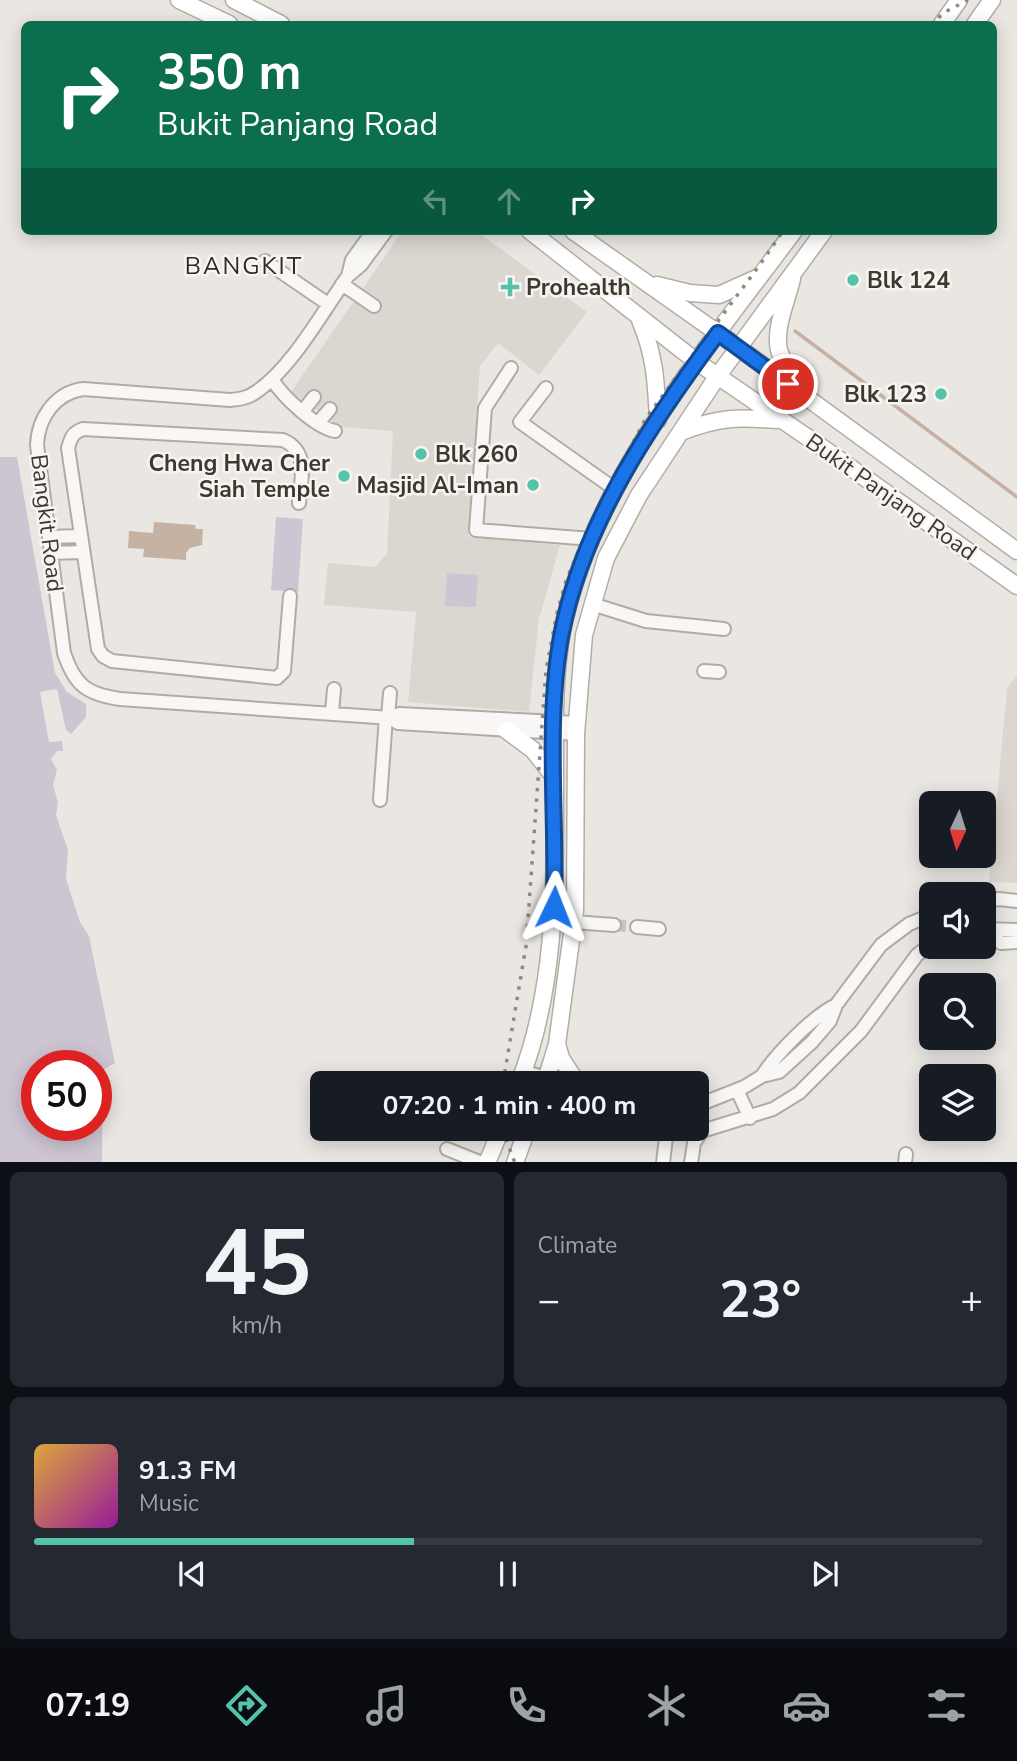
<!DOCTYPE html>
<html lang="en">
<head>
<meta charset="utf-8">
<style>
	body { margin:0; font-family:"Nunito Sans",sans-serif; background:#242831; color:#f1f3f6; height:100vh; display:flex; flex-direction:column; font-size:26px; white-space:nowrap }
	* { box-sizing:border-box; margin:0 }
	p { font-size:23px; color:#9ea1a6 }
	.icon { flex:none; width:38px; height:38px; fill:none; stroke:currentColor; stroke-width:2; stroke-linecap:round; stroke-linejoin:round }
	.map { position:relative; height:1162px; overflow:hidden }
	.details { display:flex; flex-direction:column; gap:10px; padding:10px; background:#0d0f14; flex:1 }
	.details>* { flex:none }
	.guide { position:absolute; left:21px; top:21px; width:976px; height:214px; border-radius:10px; box-shadow:0 4px 18px #0003; background:#0b6e4f; color:#fff; overflow:hidden }
	.needle { width:46px; rotate:184deg }
	.controls { position:absolute; left:919px; top:791px; display:grid; gap:14px }
	.controls a { display:grid; place-items:center; width:77px; height:77px; border-radius:10px; background:#171b24; box-shadow:0 4px 18px #0003; font-size:35px }
	.speed { position:absolute; left:21px; top:1050px; display:flex; gap:14px; font-size:35px; font-weight:700; text-align:center }
	.speed>* { display:grid; place-content:center; width:91px; height:91px; border-radius:50%; background:#171b24; box-shadow:0 4px 18px #0003; line-height:1 }
	.speed .limit { border:10px solid #d22; background:#fff; color:#111 }
	.pin { position:absolute; display:grid; place-items:center; width:60px; height:60px; color:#fff; margin:-30px; border:4px solid #fff; border-radius:50%; box-shadow:0 2px 7px #0007 }
	.me { position:absolute; width:77px; margin:-38px; rotate:2deg; stroke-linejoin:round; filter:drop-shadow(0 0 5px #0008) }
	.turn { display:flex; align-items:center; gap:24px; height:147px; padding:0 21px; font-size:32px }
	.turn .icon { width:91px; height:91px; stroke-width:2.5 }
	.turn b { display:block; font-size:49px; line-height:60px }
	.lanes { display:flex; align-items:center; height:66px; padding:0 21px; background:#0003; justify-content:center; gap:35px; direction:ltr }
	.lanes .off { opacity:.35 }
	.big { font-size:52px; font-weight:700; line-height:1.1 }
	.details .widget { flex:1; display:flex; flex-direction:column; justify-content:center; gap:10px; min-width:0; padding:0 24px; border-radius:10px; background:#242831 }
	.details .dial { align-items:center; gap:0 }
	.dial b { font-size:91px; line-height:1 }
	.song { display:flex; align-items:center; gap:21px }
	.cover { width:84px; height:84px; border-radius:10px; background:linear-gradient(135deg,hsl(40 70% 55%),hsl(300 70% 35%)) }
	.played { height:7px; border-radius:4px; background:linear-gradient(90deg,#55c2aa 40%,#363941 40%) }
	.keys { display:flex; justify-content:space-around; direction:ltr }
	.heat { display:flex; justify-content:space-between; align-items:center; font-size:38px; direction:ltr }
	.details .tiles { flex:1; display:grid; gap:10px; grid-template-columns:1fr 1fr }
	.widget:last-child { grid-column:span 2 }
	.trip { position:absolute; left:310px; top:1071px; width:399px; height:70px; border-radius:10px; background:#171b24; box-shadow:0 4px 18px #0003; font-weight:700; line-height:70px; text-align:center }
	.tab-bar { display:flex; height:112px; justify-content:space-around; align-items:center; background:#090b0e; color:#9ea1a6 }
	.tab-bar .icon { width:49px; height:49px }
	.tab-bar .selected { color:#55c2aa }
	.tab-bar b { font-size:32px; color:#f1f3f6 }
	.map>svg:first-child { display:block }
</style>
</head>
<body>
<div class="map">
<svg width="1017" height="1163" viewBox="0 0 1017 1163">
	<rect width="100%" height="100%" fill="#eae7e3"/>
	<!-- built -->
	<path fill="#dcd6d1" d="M408,231H476L587,312L539,375L498,343L480,366L468,537L560,545L539,619L529,712L408,702L416,612L324,605L328,563L375,567L387,554L393,431L340,427L291,392L401,233Z
		M1017,674V883L989,882L1007,689Z"/>
	<!-- green -->
	<path fill="#cec5d3" fill-rule="evenodd" d="M0,457H17L55,673L67,692L86,704V717L71,734L66,730L57,689L40,692L49,742L62,741L63,751H57L51,759L57,770L53,785L58,802L56,815L68,850L66,879L80,922L89,936L115,1063L103,1070L102,1162H0ZM37,1066H96V1125H37Z
		M276,517L303,519L298,592L271,590Z
		M447,573L478,575L476,607L445,606Z"/>
	<!-- water -->
	<path fill="#c6b2a2" d="M154,522L195,525L196,529H203L202,545L190,548L186,553V560L143,557L144,549L128,548L129,531L153,533Z"/>
	<g fill="none" stroke-linecap="round" stroke-linejoin="round">
		<!-- stream -->
		<path stroke="#c6b2a2" stroke-width="3.5" d="M795,331L1017,497"/>
		<!-- minor-tunnel -->
		<path stroke="#c8c4bf" stroke-width="12" stroke-dasharray="12 6" stroke-linecap="butt" d="M614,925L637,927"/>
		<!-- minor casing -->
		<g stroke="#b0aca5" stroke-width="16">
			<path id="minor" d="M386,231L361,265L348,276C323,311 292,368 256,392C248,398 240,399 230,400L83,389C55,393 38,418 37,445L64,653C75,686 87,694 120,699L391,718L399,714L577,723
				M265,261L328,304
				M348,276L352,260L373,231
				M342,284L374,306
				M511,368L485,408L476,530L592,539
				M272,379C282,396 315,427 335,431
				M546,388L520,422L616,490
				M303,411L314,397
				M318,423L330,409
				M49,537L80,536
				M51,553L82,552
				M290,596L284,671L277,678L112,661L103,656L98,649L68,448C71,438 72,433 83,429L283,440C310,452 301,479 299,503
				M592,604L646,621L724,629
				M704,671L719,672
				M332,713L334,689
				M388,718L390,693
				M391,718L398,723L576,734
				M380,800L386,717
				M984,901L999,899L1017,901
				M573,922L614,925
				M637,927L659,929
				M984,929L1017,930
				M986,929L1001,943L1017,942
				M523,1071L561,1083
				M762,1076C776,1054 812,1017 836,1005
				M737,1090L750,1118
				M696,1106L744,1087L762,1076L779,1072L812,1042L830,1021L836,1005L881,945L909,924L931,915
				M447,1149L482,1163
				M663,1163L667,1129
				M691,1163L694,1143L702,1131L773,1109L799,1093L861,1031L917,955L931,944
				M905,1163L906,1154"/>
		</g>
		<!-- major casing -->
		<g stroke="#b4ada4" stroke-width="19">
			<path id="major" d="M179,0L229,24
				M234,0L281,24
				M942,24L959,0
				M975,24L992,0
				M530,231L697,362L823,448L1017,586
				M573,231L739,348L1017,551
				M792,279C787,300 774,329 779,350C783,364 793,377 801,389
				M657,285L690,293L719,295L759,277
				M640,320C655,356 656,381 658,420
				M681,432C719,417 737,417 777,420
				M506,730L533,750L555,778
				M557,1044L561,1058L577,1083
				M519,1083C557,987 555,881 555,780C555,731 553,680 562,632C592,482 705,351 794,231
				M545,1083L557,1044L575,911L576,734L584,635L606,558L639,495L717,377L824,231
				M487,1163L501,1129
				M515,1163L527,1129"/>
		</g>
		<!-- minor -->
		<use href="#minor" stroke="#f8f7f6" stroke-width="12"/>
		<!-- major -->
		<use href="#major" stroke="#fff" stroke-width="16"/>
		<!-- rail -->
		<path stroke="#92897e" stroke-width="3.5" stroke-dasharray="3.5 7" stroke-linecap="butt" d="M930,24L947,11L968,0
			M503,1083L526,946L546,670L557,613L566,581L588,528L646,418L759,266L783,231
			M502,1129L515,1163"/>
	</g>
	<g fill="none" stroke-linecap="round" stroke-linejoin="round">
		<!-- route casing -->
		<g stroke="#114b97" stroke-width="18">
			<path id="route" d="M554,907C557,818 545,718 562,632C584,521 652,422 718,333L788,384"/>
		</g>
		<!-- route -->
		<use href="#route" stroke="#1a73e8" stroke-width="12"/>
	</g>
	<!-- markers -->
	<g fill="#55c2aa" stroke="#f7f5f3" stroke-width="2.5">
		<circle cx="853" cy="280" r="7"/>
		<path d="M506.5 276.5h7v7h7v7h-7v7h-7v-7h-7v-7h7z"/>
		<circle cx="941" cy="394" r="7"/>
		<circle cx="421" cy="454" r="7"/>
		<circle cx="344" cy="476" r="7"/>
		<circle cx="533" cy="485" r="7"/>
	</g>
	<g text-anchor="middle" dominant-baseline="central" stroke-width="5" stroke-linejoin="round" paint-order="stroke">
		<!-- poi labels -->
		<g font-size="23" font-weight="bold" fill="#40382d" stroke="#f7f5f3" text-anchor="start">
			<text x="867" y="280">Blk 124</text>
			<text x="526" y="287">Prohealth</text>
			<text x="927" y="394" text-anchor="end">Blk 123</text>
			<text x="435" y="454">Blk 260</text>
			<text x="330" y="463" text-anchor="end">Cheng Hwa Cher<tspan x="330" dy="26">Siah Temple</tspan></text>
			<text x="519" y="485" text-anchor="end">Masjid Al-Iman</text>
		</g>
		<!-- street labels -->
		<g font-size="23" fill="#40382d" stroke="#f7f5f3">
			<text transform="translate(891 497) rotate(35)">Bukit Panjang Road</text>
			<text transform="translate(47 523) rotate(83)">Bangkit Road</text>
		</g>
		<!-- neighbourhood labels -->
		<g font-size="24" letter-spacing="2" fill="#312a1f" stroke="#f7f5f3">
			<text x="244" y="266">BANGKIT</text>
		</g>
	</g>
</svg>
<div class="controls">
<a><svg class="needle" viewBox="-14 -14 28 28"><path d="M0-13l5 13h-10z" fill="#e53935"/><path d="M0 13l5-13h-10z" fill="#9ea1a6"/></svg></a>
<a><svg class="icon" aria-label="sound" viewBox="0 0 24 24"><path d="M4 9h4l5-4v14l-5-4H4zM17 9q2 3 0 6"/></svg></a>
<a><svg class="icon" aria-label="search" viewBox="0 0 24 24"><circle cx="10" cy="10" r="6"/><path d="M15 15l6 6"/></svg></a>
<a><svg class="icon" aria-label="layers" viewBox="0 0 24 24"><path d="M12 4l9 5-9 5-9-5zM3 14l9 5 9-5"/></svg></a>
</div>
<div class="speed"><div class="limit">50</div></div>
<div class="pin" style="left:788px;top:384px;background:#d93025"><svg class="icon" aria-label="arrive" viewBox="0 0 24 24"><path d="M6 21V4h12l-3 4 3 4H6"/></svg></div>
<svg class="me" style="left:554px;top:907px" viewBox="-20 -20 40 40"><path d="M0-17L14 15 0 8-14 15z" fill="#1a73e8" stroke="#fff" stroke-width="4"/></svg>
<div class="trip">07:20 · 1 min · 400 m</div>
<div class="guide">
<div class="turn"><svg class="icon" aria-label="right" viewBox="0 0 24 24"><path d="M7 20v-9h11M14 6l5 5-5 5"/></svg><div><b>350 m</b>Bukit Panjang Road</div></div>
<div class="lanes"><svg class="icon off" aria-label="left" viewBox="0 0 24 24"><path d="M17 20v-9H6M10 6l-5 5 5 5"/></svg><svg class="icon off" aria-label="ahead" viewBox="0 0 24 24"><path d="M12 20V5M6 11l6-6 6 6"/></svg><svg class="icon" aria-label="right" viewBox="0 0 24 24"><path d="M7 20v-9h11M14 6l5 5-5 5"/></svg></div>
</div>
</div>
<section class="details">
<div class="tiles">
<div class="widget dial"><b>45</b><p>km/h</p></div>
<div class="widget"><p>Climate</p>
<div class="heat"><a>−</a><b class="big">23°</b><a>+</a></div>
</div>
<div class="widget">
<div class="song"><i class="cover"></i><div><b>91.3 FM</b><p>Music</p></div></div>
<div class="played"></div>
<div class="keys"><svg class="icon" aria-label="previous" viewBox="0 0 24 24"><path d="M18 5L8 12l10 7zM5 5v14"/></svg><svg class="icon" aria-label="pause" viewBox="0 0 24 24"><path d="M8 5v14M16 5v14"/></svg><svg class="icon" aria-label="next" viewBox="0 0 24 24"><path d="M6 5l10 7-10 7zM19 5v14"/></svg></div>
</div>
</div>
</section>
<nav class="tab-bar">
<b>07:19</b>
<svg class="icon selected" aria-label="directions" viewBox="0 0 24 24"><path d="M12 3l9 9-9 9-9-9zM9 14v-3h6M13 9l2 2-2 2"/></svg>
<svg class="icon" aria-label="music" viewBox="0 0 24 24"><path d="M9 18V5l10-2v13"/><circle cx="6" cy="18" r="3"/><circle cx="16" cy="16" r="3"/></svg>
<svg class="icon" aria-label="phone" viewBox="0 0 24 24"><path d="M5 4h4l2 5-3 2q2 4 5 5l2-3 5 2v4C11 20 4 13 5 4z"/></svg>
<svg class="icon" aria-label="climate" viewBox="0 0 24 24"><path d="M12 3v18M4 7l16 10M4 17L20 7"/></svg>
<svg class="icon" aria-label="car" viewBox="0 0 24 24"><path d="M5 17H2v-5l4-1 3-4h7l3 4 3 1v5h-3M9 17h6M6 11h13"/><circle cx="7" cy="17" r="2"/><circle cx="17" cy="17" r="2"/></svg>
<svg class="icon" aria-label="filters" viewBox="0 0 24 24"><path d="M4 7h16M4 17h16"/><circle cx="9" cy="7" r="2"/><circle cx="15" cy="17" r="2"/></svg>
</nav>
</body>
</html>
